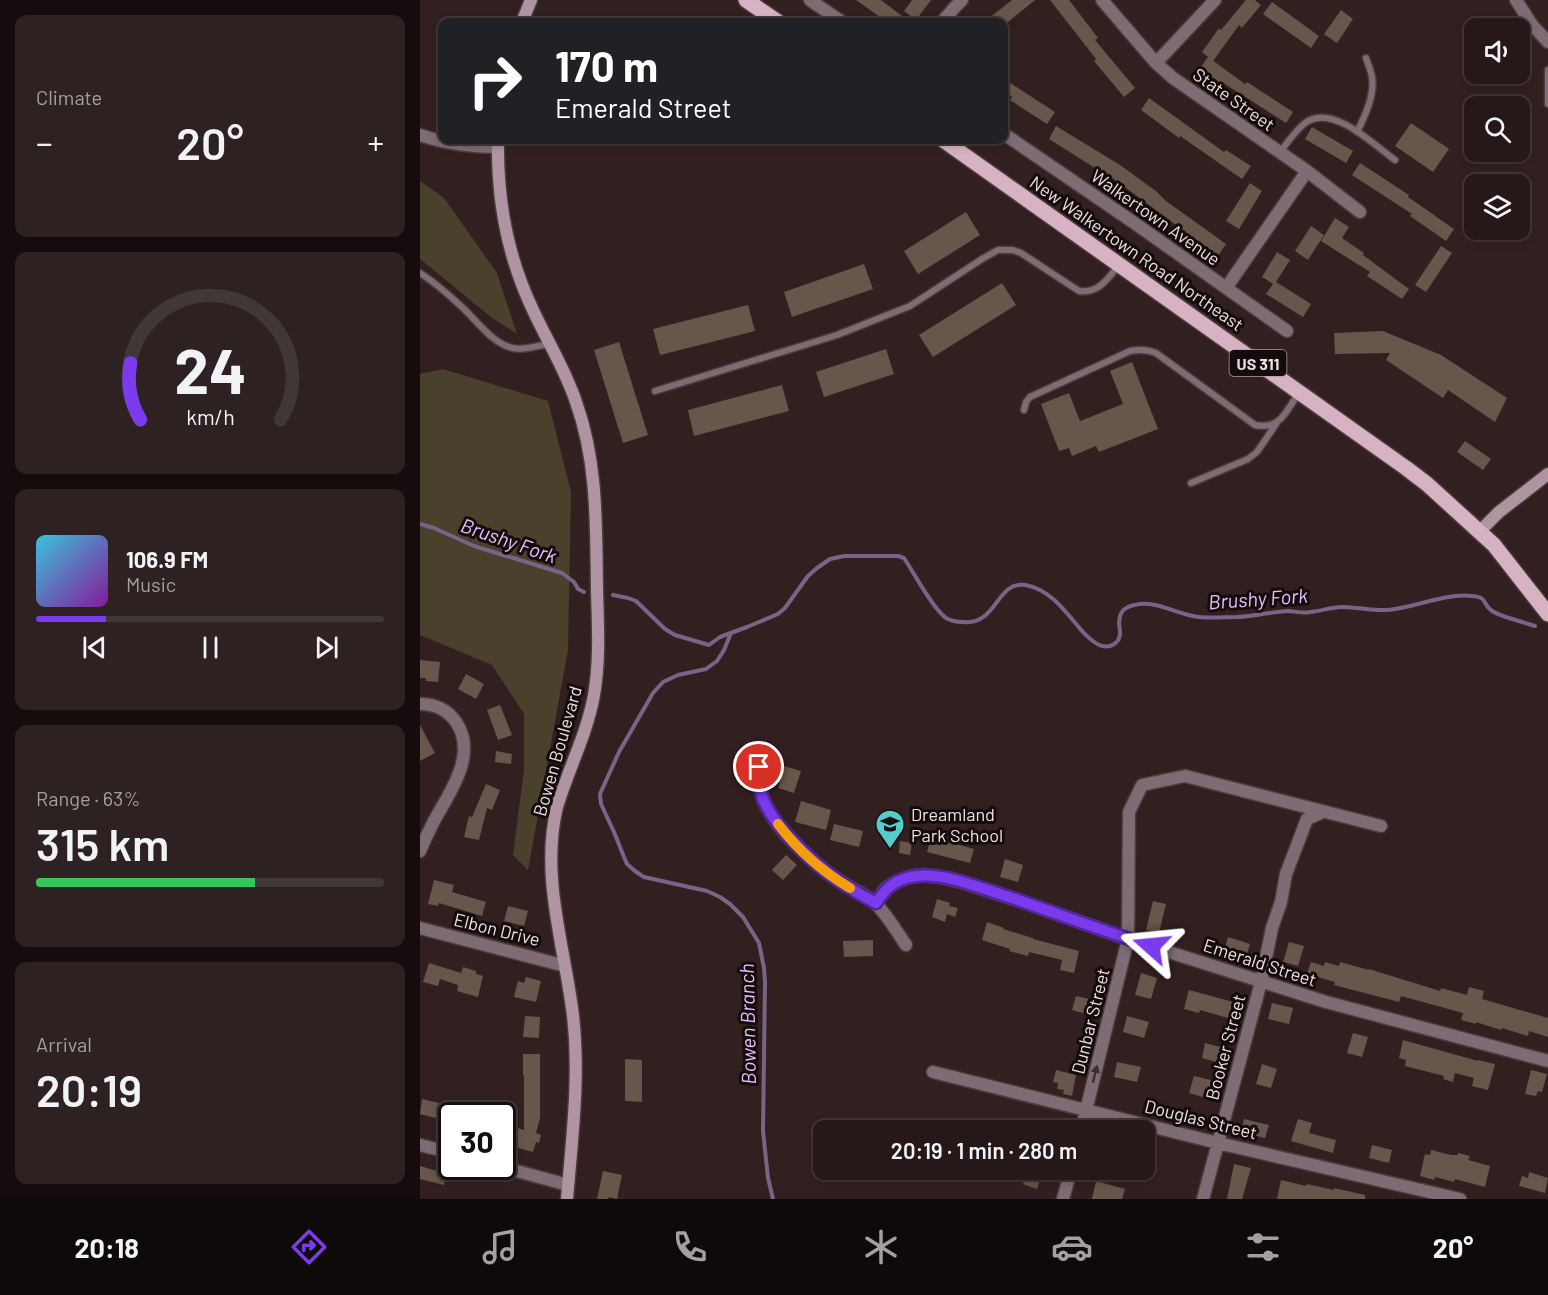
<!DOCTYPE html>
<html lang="en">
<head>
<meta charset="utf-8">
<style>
	body { margin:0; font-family:Barlow,sans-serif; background:#2e2121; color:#f1f3f6; height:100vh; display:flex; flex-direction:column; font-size:22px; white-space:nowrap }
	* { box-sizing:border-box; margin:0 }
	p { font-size:20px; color:#a4a0a2 }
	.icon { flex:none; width:33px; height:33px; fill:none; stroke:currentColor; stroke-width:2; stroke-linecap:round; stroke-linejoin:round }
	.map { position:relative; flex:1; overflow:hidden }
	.details { display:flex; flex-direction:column; gap:15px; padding:15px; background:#150d0d; width:420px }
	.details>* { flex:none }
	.guide { position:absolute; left:18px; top:18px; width:570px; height:126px; border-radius:12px; box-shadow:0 3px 9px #0003,0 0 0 2px #423737; background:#202124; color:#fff; overflow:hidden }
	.fabs { position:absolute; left:1044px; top:18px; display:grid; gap:12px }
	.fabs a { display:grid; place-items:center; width:66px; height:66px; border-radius:12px; background:#261818; box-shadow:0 3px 9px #0003,0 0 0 2px #423737; font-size:30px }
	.speed { position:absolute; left:18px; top:1102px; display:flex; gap:12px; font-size:30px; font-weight:700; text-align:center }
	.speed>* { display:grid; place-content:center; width:78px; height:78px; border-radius:50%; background:#261818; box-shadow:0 3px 9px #0003,0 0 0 2px #423737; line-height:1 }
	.speed .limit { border:3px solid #111; border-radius:9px; background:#fff; color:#111 }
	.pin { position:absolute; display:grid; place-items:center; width:51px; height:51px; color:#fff; margin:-26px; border:3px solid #fff; border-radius:50%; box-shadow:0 2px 6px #0007 }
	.me { position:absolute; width:66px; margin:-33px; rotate:288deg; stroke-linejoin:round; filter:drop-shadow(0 0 4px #0008) }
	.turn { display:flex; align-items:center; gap:21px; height:126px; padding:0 18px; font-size:27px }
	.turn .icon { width:78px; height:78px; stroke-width:2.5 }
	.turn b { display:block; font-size:42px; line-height:51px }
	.big { font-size:45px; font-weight:600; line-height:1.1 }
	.details .tile { flex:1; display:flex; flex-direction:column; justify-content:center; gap:9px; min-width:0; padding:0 21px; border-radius:12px; background:#2e2121 }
	.details .dial { align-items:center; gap:0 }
	.dial svg { height:156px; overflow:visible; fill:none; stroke:#423737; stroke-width:7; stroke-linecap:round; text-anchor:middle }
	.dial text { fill:#f1f3f6; stroke:none }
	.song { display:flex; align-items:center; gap:18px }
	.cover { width:72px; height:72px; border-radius:9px; background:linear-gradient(135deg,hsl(190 70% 55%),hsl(290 70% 35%)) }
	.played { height:6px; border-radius:3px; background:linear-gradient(90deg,#7c3aed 20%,#423737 20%) }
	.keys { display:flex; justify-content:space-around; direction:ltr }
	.heat { display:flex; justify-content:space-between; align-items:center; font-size:33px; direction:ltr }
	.charge { height:9px; border-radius:4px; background:linear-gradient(90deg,#34c759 63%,#423737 0) }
	.trip { position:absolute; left:393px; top:1120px; width:342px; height:60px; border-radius:12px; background:#261818; box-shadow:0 3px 9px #0003,0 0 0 2px #423737; font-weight:600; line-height:60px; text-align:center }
	.tabs { display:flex; height:96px; justify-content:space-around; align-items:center; background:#0f0a0a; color:#a4a0a2 }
	.tabs .icon { width:42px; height:42px }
	.tabs .active { color:#7c3aed }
	.tabs b { font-size:27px; color:#f1f3f6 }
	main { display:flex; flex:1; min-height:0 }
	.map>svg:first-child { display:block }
</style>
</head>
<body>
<main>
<section class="details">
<div class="tile"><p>Climate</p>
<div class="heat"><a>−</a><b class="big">20°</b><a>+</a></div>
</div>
<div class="tile dial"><svg viewBox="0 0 100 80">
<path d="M14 69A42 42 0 1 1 86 69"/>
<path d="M14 69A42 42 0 0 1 9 40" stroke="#7c3aed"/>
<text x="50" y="56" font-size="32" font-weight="700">24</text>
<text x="50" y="72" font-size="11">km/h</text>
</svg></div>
<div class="tile">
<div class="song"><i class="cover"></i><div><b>106.9 FM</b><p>Music</p></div></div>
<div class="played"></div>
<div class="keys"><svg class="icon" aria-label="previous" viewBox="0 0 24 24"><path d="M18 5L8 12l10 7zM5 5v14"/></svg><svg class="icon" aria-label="pause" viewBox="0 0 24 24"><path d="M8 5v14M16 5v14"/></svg><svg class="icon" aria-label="next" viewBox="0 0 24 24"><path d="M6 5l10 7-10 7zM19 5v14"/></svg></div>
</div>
<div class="tile"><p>Range · 63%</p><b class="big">315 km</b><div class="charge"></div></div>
<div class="tile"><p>Arrival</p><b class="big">20:19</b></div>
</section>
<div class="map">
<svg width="1128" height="1199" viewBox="0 0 1128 1199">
	<rect width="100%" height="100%" fill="#322020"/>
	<!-- green -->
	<path fill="#49412b" d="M0,181L24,198L77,273L97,334L71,317L0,259Z
		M23,369L128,401L151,492L148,650L108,870L93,855L104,770V714L72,665L0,635V374Z"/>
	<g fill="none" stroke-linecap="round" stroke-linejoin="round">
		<!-- stream -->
		<path stroke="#796487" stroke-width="4" d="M0,524L14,528L54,546L142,573L154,582L158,589L164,592
			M193,595L208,598L216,601L245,629L255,635L289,645L300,637L327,627L358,614L365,608L388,576L397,568L410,559L424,556H478L484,558C494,573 513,609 526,618C531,621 537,622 543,622C577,626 576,581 605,585C630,589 646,612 661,630C667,636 674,644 682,646C692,648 701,642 700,631C697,615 701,606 720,604C737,602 756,613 773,616C787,619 804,617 818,617C835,616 851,612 868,611C876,611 882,614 890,612C901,611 911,607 922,607C937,607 952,611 967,610C995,608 1023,593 1052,596C1068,597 1062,604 1072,611C1081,617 1104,622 1115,626
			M311,633L304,650L297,661L286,669L258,675L243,682L233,693L199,752L180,794L181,804L194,832L204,857L207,864L215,871L224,877L287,891L300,897L310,904L323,917L339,943L344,968L345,982L343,1131L348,1178L353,1199"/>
	</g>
	<!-- building -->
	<path fill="#66564b" d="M436,0H461L482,16L477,22H467Z
		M492,0H511L496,20L484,11Z
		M592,0H615L588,22H564Z
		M630,0H649L678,38L675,40L715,88L704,97L674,61L676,59Z
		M826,0H835L841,5L822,28L819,25L793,61L782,52L799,28L801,30Z
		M852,2L899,36L891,48L843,14Z
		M921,10L933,19L917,43L904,34Z
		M788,57L825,84L827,82L873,112L866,123L805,84L804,86L780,68Z
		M584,79L635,112L627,124L590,100L592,97L584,90Z
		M729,98L804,152L806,150L831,166L822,179L760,136L759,138L721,110Z
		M991,123L1029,149L1013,172L975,146Z
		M636,126L700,165L736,191L746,201L806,244L798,256L679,168L678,170L629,139Z
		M892,127L933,151L926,163L885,139Z
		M940,163L989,195L988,197L1034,229L1026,241L990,216L992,214L932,175Z
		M830,183L842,191L819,229L806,221Z
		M546,212L560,235L498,274L484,251Z
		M915,218L929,227L922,238L944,253L943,255L989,289L982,299L947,276L950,272L901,241Z
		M891,226L904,235L888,260L875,251Z
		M1021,246L1032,253L1006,292L995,285Z
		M857,252L870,260L856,282L891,304L883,317L846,294L853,284L842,277Z
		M444,264L453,289L372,317L364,292Z
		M582,283L596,305L513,357L499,335Z
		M328,305L335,331L240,355L233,329Z
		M963,331L1021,355L1087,398L1075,422L1028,390L1023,398L966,360L970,353L915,354L914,333Z
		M199,342L228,435L203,443L174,350Z
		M466,349L474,374L404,397L396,372Z
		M712,362L738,429L679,452L676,446L652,456L649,448L639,451L621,404L649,393L660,421L703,404L690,371Z
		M362,385L369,411L274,436L268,410Z
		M1045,441L1071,459L1063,470L1037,452Z
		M0,660L20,662L18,682L6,681V678H0Z
		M46,674L64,684L56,699L38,689Z
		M80,705L92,735L78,740L67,710Z
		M0,725L15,753L0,761Z
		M76,751L92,754L91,764L75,762Z
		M364,766L381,771L374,793L358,788Z
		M66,784L80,790L72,810L67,808L59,840L44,837L49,816L52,817Z
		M381,801L411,810L406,830L375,822Z
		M414,824L443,831L439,847L410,840Z
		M512,834L529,838V842L554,849L550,863L507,852Z
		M480,841L492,843L490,855L479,853Z
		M366,855L377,865L363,880L352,870Z
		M585,859L603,865L598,882L580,877Z
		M14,880L34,885L32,892L66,902L62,916L19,903L18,906L8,904Z
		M517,899L530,903L529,906L538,908L535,917L527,914L525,922L512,917Z
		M733,901L746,904L739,933L726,930Z
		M88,906L108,911L104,926L84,921Z
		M567,922L584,928L583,929L613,938V939L659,951L654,973L640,970L642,960L609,952L608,956L589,951L590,949L562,940Z
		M808,937L830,944L825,961L803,954Z
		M453,940V956L424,957L423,941Z
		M869,942L884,946L878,966L863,962Z
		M891,962L904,966L905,962L919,966L920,962L949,970V969L1020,991L1021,988L1047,995L1049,987L1064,991L1062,999L1128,1018V1037L1109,1031L1108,1036L1082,1028L1081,1030L1056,1022V1024L1041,1020L1043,1013L981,996L979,1002L914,985L915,982L887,974Z
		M9,963L41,973L43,967L56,971V974L63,976L58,997L37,991L38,985L20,979L18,986L3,982Z
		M721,973L737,978L731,999L715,995Z
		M106,977L121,981L116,1002L94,997L98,981L104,983Z
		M769,990L813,1002L808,1018L780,1010L779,1013L764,1009Z
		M656,996L674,1000L670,1015L652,1010Z
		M852,1003L873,1008L869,1024L848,1019Z
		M105,1016L120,1017L119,1038L103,1037Z
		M707,1016L729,1022L724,1038L703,1032Z
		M933,1033L948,1037L942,1057L927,1053Z
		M983,1040L1058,1061V1060L1075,1064L1068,1090L1052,1086L1054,1078L1035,1073L1033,1082L1023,1079L1024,1076L985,1066L986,1060L979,1058Z
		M785,1043L804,1048L800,1063L782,1058Z
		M103,1054H120V1118L116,1133L121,1135L119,1143L116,1142L113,1152L86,1145L91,1126L104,1130V1075H103Z
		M205,1059L222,1060V1102L205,1101Z
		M697,1062L721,1067L717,1082L694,1077Z
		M842,1064L857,1069L851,1088L836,1084Z
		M636,1070L656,1075L652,1096L643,1094L644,1090L637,1089L638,1083L633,1082Z
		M1111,1070L1127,1074L1122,1092L1118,1091L1116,1096L1105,1094Z
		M774,1076L795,1081L790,1099L769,1093Z
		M2,1099L32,1106V1122L0,1114Z
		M824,1119L849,1125L845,1138L821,1132Z
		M878,1119L892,1123L889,1133L916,1140L913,1153L871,1141Z
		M618,1120L648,1128L647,1131H616Z
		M952,1145L972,1150L969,1163L949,1158Z
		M1011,1150L1031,1155H1038V1153L1050,1156L1048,1160L1070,1166L1065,1187L1035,1179L1034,1182L1015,1177L1014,1180L1000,1176L1005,1154L1010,1155Z
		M814,1164L831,1168L822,1199H807Z
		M0,1166L27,1174L24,1185L0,1179Z
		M608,1170H623L617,1189L603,1184Z
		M183,1171L202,1175L197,1199L189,1197L188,1199H177Z
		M1109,1172L1128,1178L1125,1193L1099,1186L1102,1176L1108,1178Z
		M861,1180L886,1186L887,1184L914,1190V1188L945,1195V1199H857Z
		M676,1181L705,1189L702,1199H672Z"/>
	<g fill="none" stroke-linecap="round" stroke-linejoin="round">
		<!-- lane casing -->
		<g stroke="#4c3b3b" stroke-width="9">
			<path id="lane" d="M1128,70V104
				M937,132C945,116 955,95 952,77C951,71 948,64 946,58
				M860,152C868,142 875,131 885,123C912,103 953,144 975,160
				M0,273C16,283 30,296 43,308C58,322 73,344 93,348C104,351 119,345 130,344
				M235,391L417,335L490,306L562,259L578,250H593L601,253L659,291C680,293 687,279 699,265
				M604,410L606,402L610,397L710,351C720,349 727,349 736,353L835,425C861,430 865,412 879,393
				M771,483L828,459L837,452L856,424"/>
		</g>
		<!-- street casing -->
		<g stroke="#4c3b3b" stroke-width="15">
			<path id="street" d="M390,0L422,22
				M682,0L736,63L753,78L887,171L940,212
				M1096,0L1112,25L1128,42
				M522,22L535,7L542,0
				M736,63L795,0
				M584,134L713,222L867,331
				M0,135C26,144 51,147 78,147
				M806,288L887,171
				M0,704C15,704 27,709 36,722C58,754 30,792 14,821C9,831 4,841 0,851
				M339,767C339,778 339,789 343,799C354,828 395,866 421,882C431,889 448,895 456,904C468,916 477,932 486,945
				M456,903L465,889L478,881L493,876L504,875L520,877L545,883L606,903L708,939L906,1002L1128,1061
				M0,928L145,966
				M513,1072L798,1143L1040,1199
				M661,1131L708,939L709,812L722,785L765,776L961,826
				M0,1145L32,1153
				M82,1167L148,1185
				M643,1199L651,1170
				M783,1199L841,982L852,928L861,902L866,874L887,819L903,812"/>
		</g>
		<!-- secondary casing -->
		<g stroke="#4c3b3b" stroke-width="15">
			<path id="secondary" d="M102,22L111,0
				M78,140C77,197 87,255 112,308C126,339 145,369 156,402C178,463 176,527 177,591C178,626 180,661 174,695C167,734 148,770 137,807C120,877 145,947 153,1016C160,1077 152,1138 147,1199
				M1059,532L1079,512L1128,474"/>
		</g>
		<!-- primary casing -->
		<g stroke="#4c3b3b" stroke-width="18">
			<path id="primary" d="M326,0L358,22
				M523,140L986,468L1007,484L1074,545L1128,614"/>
		</g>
		<!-- lane -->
		<use href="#lane" stroke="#7e6c75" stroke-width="6"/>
		<!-- street -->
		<use href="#street" stroke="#7e6c75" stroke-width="12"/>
		<!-- secondary -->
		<use href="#secondary" stroke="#b094a2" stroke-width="12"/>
		<!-- primary -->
		<use href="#primary" stroke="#d7b2c5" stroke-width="15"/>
	</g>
	<!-- one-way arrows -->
	<defs><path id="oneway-solid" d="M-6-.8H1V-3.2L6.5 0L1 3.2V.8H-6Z" transform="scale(1.5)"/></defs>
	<use fill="#392e31" href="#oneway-solid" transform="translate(675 1074) rotate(-76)"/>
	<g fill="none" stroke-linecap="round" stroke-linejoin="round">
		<!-- route casing -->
		<g stroke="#51269a" stroke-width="15">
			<path id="route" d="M339,767C340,778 339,789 343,799C349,814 359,826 370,838C385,854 401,869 419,881C431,889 443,896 456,903C467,886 476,879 496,876C523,873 552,885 577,893C629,910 679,930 731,946"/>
		</g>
		<!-- route -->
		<use href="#route" stroke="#7c3aed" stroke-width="10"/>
		<!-- slow -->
		<path stroke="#f59e0b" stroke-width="10" d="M358,824C377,849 403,872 430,888"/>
	</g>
	<!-- icons -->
	<defs>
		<g id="school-pin" transform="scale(1.5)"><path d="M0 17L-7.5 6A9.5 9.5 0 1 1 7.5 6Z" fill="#52cdcc" stroke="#140c0c"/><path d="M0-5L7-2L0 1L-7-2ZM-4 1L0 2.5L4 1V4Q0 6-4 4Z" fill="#111"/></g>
	</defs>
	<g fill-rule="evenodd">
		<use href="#school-pin" x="470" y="824"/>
	</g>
	<g text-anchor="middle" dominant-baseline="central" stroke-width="6" stroke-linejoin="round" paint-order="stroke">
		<!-- shield labels -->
		<rect fill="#140c0c" stroke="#aca0a0" stroke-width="1.5" x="809.5" y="350" width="57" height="26" rx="4.5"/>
		<g font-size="16" font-weight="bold" fill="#ede0e0">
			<text x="838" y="363">US 311</text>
		</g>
		<!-- street labels -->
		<g font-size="18" fill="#ede0e0" stroke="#140c0c">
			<text transform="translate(814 99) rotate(35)">State Street</text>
			<text transform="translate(736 217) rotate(35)">Walkertown Avenue</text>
			<text transform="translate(717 253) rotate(35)">New Walkertown Road Northeast</text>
			<text transform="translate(137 751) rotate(-74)">Bowen Boulevard</text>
			<text transform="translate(77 929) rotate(14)">Elbon Drive</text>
			<text transform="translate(840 962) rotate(18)">Emerald Street</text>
			<text transform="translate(670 1021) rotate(-76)">Dunbar Street</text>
			<text transform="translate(805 1047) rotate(-75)">Booker Street</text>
			<text transform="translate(781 1119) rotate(14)">Douglas Street</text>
		</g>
		<!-- poi labels -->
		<g font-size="18" fill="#ede0e0" stroke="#140c0c" text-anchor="start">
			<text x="491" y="814">Dreamland<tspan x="491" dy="21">Park School</tspan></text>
		</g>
		<!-- water labels -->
		<g font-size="20" font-style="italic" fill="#e4c1fc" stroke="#140c0c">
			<text transform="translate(89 540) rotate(19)">Brushy Fork</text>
			<text transform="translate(838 598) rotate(-4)">Brushy Fork</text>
			<text transform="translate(327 1024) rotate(-91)">Bowen Branch</text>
		</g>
	</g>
</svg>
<div class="fabs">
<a><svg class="icon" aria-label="sound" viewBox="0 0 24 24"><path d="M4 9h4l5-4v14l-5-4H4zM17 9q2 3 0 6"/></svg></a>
<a><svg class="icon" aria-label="search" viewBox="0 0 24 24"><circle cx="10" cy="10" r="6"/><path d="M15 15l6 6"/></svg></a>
<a><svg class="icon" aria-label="layers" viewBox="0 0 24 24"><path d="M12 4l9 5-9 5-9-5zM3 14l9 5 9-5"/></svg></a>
</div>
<div class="speed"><div class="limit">30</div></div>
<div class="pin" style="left:339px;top:767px;background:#d93025"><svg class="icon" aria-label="arrive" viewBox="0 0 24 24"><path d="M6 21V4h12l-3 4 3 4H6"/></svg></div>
<svg class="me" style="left:731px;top:946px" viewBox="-20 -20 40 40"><path d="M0-17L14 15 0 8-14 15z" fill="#7c3aed" stroke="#fff" stroke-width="4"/></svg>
<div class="trip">20:19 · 1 min · 280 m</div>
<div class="guide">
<div class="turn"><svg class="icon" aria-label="right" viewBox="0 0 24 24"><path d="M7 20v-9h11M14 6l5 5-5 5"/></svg><div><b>170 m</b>Emerald Street</div></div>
</div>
</div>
</main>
<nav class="tabs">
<b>20:18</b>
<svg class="icon active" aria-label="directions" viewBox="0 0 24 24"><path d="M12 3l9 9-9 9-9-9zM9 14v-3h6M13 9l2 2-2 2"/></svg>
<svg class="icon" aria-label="music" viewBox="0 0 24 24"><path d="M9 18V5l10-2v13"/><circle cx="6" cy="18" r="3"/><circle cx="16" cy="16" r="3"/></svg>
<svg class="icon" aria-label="phone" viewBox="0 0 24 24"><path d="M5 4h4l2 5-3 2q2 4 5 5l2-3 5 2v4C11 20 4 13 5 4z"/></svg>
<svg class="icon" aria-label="climate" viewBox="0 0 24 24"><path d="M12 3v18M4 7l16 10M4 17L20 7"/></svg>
<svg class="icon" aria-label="car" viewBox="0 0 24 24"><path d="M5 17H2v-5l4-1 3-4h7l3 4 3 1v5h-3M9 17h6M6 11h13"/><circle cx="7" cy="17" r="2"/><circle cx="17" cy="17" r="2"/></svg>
<svg class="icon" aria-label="filters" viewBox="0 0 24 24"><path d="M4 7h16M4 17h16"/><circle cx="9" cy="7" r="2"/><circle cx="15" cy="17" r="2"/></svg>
<b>20°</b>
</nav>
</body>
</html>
